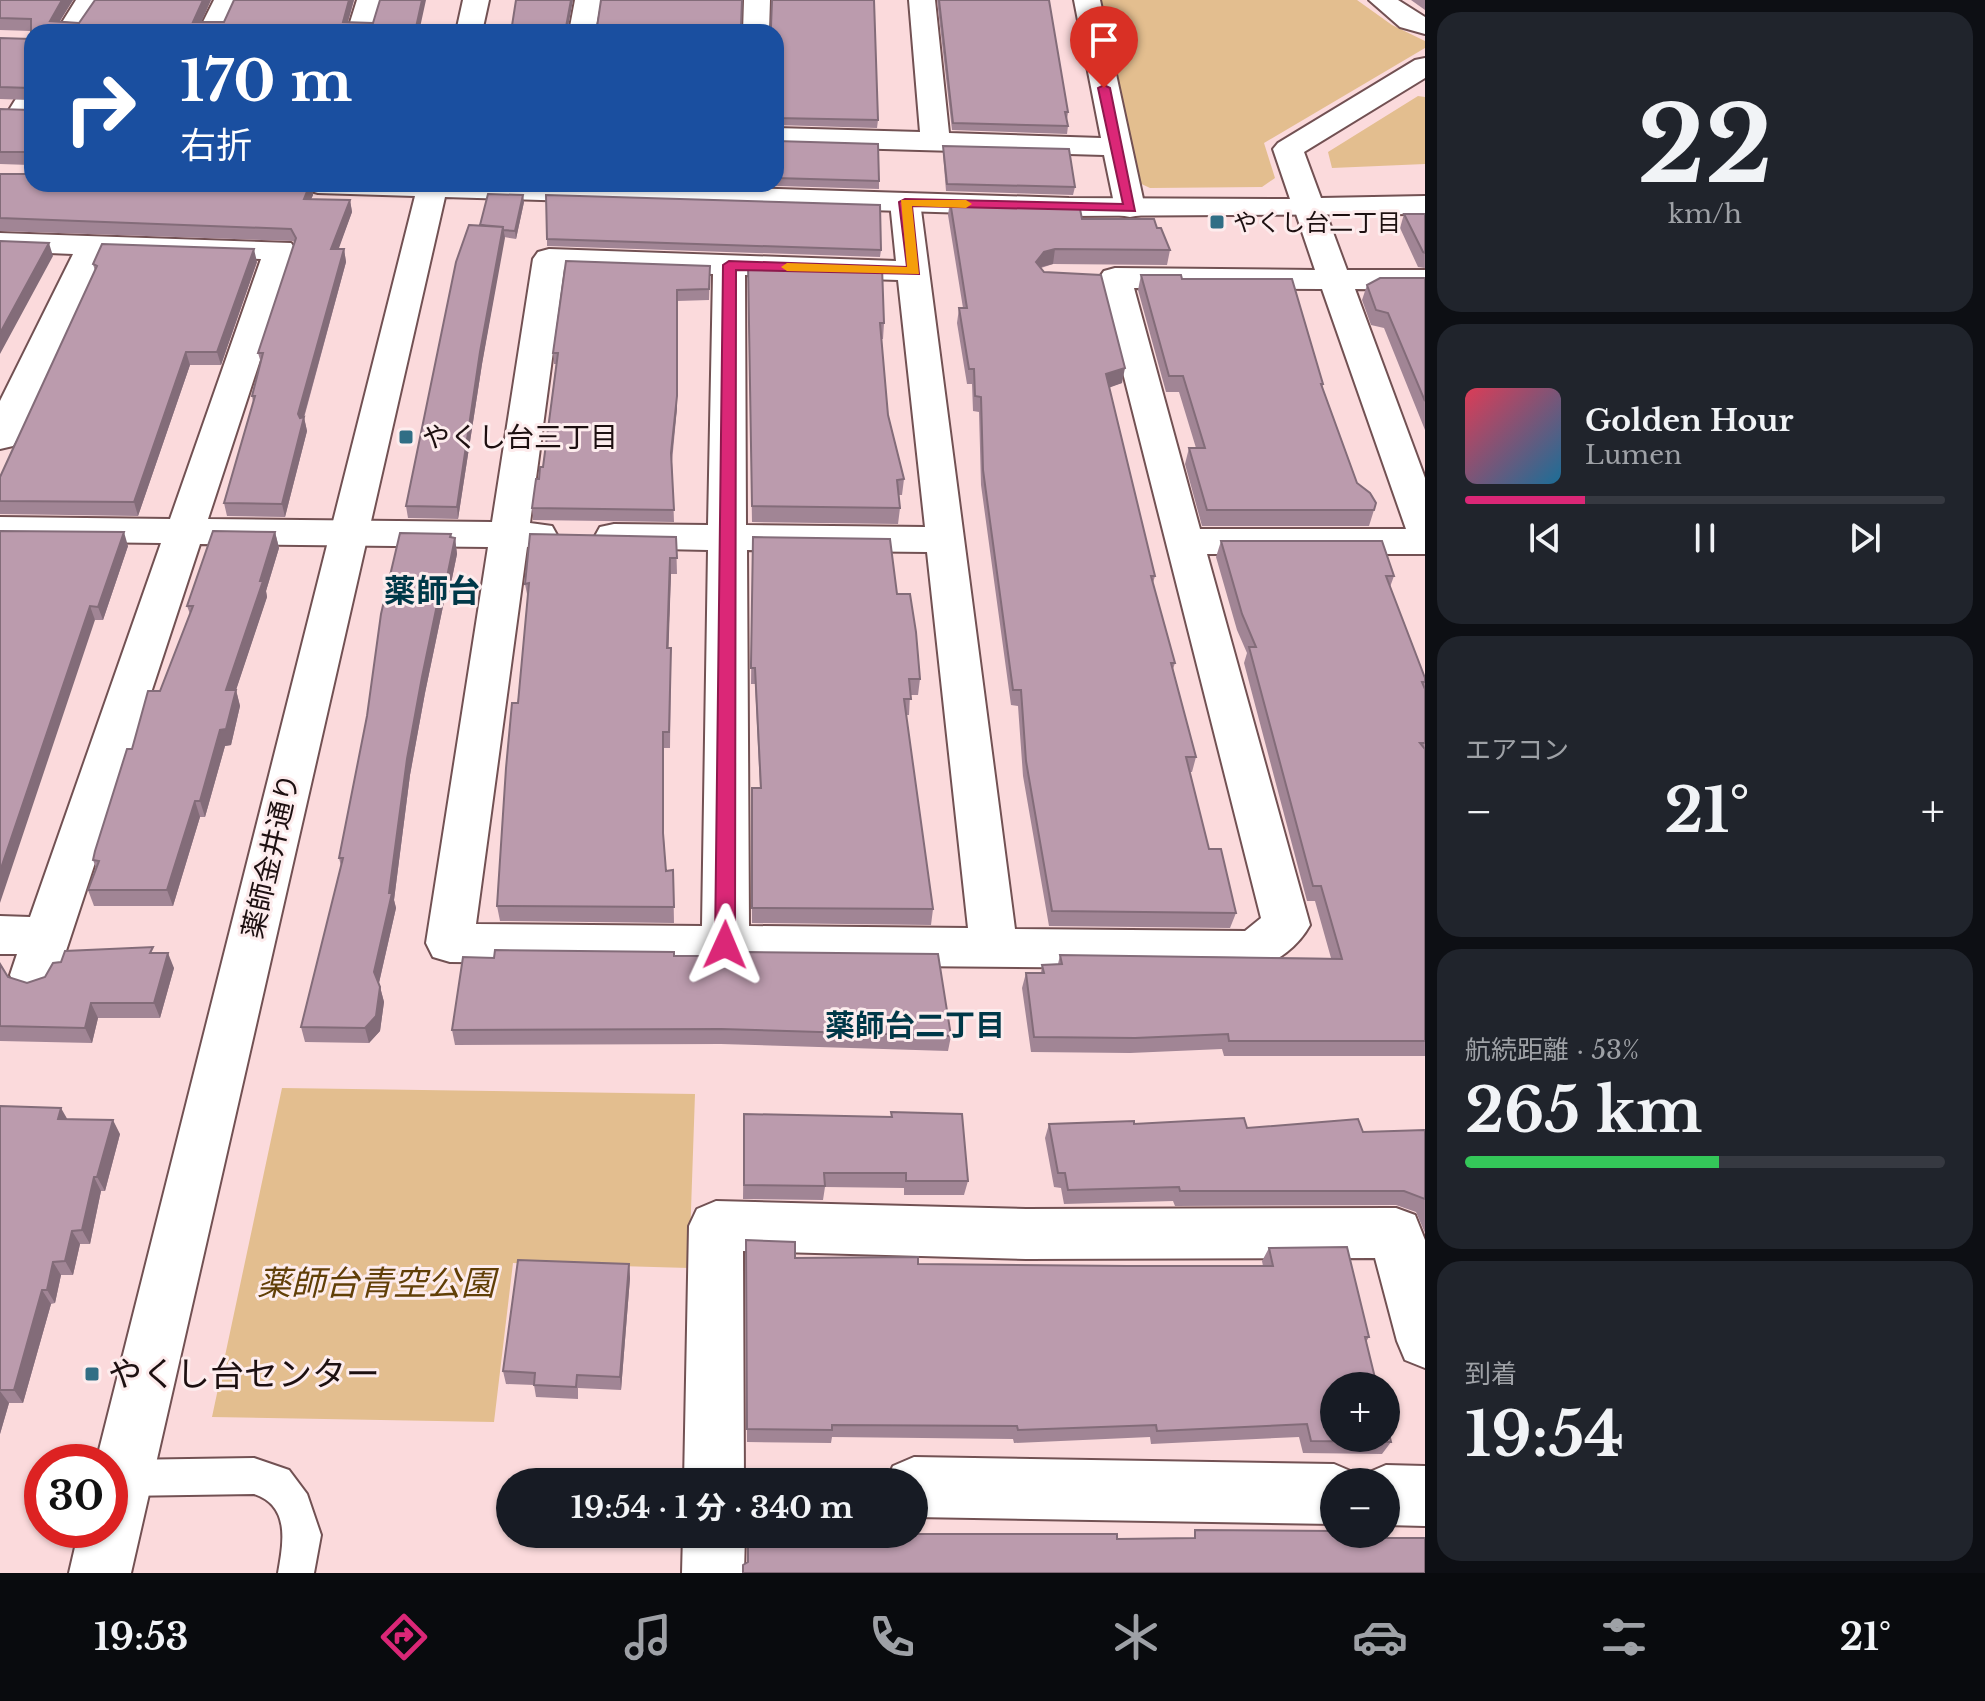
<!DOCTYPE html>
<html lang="ja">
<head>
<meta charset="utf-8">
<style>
	body { margin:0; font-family:"Libre Baskerville","Noto Sans JP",serif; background:#20242c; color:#f1f3f6; height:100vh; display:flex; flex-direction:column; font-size:30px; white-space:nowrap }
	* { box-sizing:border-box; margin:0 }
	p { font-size:26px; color:#9ea1a6 }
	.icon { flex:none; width:44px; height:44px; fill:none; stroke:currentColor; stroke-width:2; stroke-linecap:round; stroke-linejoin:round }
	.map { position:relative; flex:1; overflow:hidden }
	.panel { display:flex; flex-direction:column; gap:12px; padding:12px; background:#0d0f14; width:560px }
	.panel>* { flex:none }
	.hud { position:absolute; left:24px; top:24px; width:760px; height:168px; border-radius:24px; box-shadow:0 2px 6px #0004; background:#1a4fa0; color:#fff; overflow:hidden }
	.fabs { position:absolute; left:1320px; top:1372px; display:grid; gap:16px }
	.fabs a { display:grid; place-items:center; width:80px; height:80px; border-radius:50%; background:#171b24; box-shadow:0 2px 6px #0004; font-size:40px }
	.speed { position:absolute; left:24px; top:1444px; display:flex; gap:16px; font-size:40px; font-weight:700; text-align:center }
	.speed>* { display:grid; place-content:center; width:104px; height:104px; border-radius:50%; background:#171b24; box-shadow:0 2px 6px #0004; line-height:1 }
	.speed .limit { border:12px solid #d22; background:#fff; color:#111 }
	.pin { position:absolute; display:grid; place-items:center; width:68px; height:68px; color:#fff; margin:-82px -34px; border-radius:50% 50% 50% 0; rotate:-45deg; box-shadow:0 0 8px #0007 }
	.pin .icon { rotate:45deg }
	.me { position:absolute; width:88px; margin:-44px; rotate:1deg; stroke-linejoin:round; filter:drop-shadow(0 0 6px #0008) }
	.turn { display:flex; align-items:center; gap:28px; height:168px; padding:0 24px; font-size:36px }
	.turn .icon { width:104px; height:104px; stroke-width:2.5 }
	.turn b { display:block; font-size:56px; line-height:68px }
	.big { font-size:60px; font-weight:700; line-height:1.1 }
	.panel .card { flex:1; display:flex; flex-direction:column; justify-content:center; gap:12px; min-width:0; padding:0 28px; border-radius:24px; background:#20242c }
	.panel .dial { align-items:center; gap:0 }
	.dial b { font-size:104px; line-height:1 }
	.song { display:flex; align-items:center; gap:24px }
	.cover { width:96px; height:96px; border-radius:12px; background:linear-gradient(135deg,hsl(350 70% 55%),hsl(200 70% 35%)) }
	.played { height:8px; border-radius:4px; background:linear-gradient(90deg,#db2777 25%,#363941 25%) }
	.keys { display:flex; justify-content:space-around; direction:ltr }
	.heat { display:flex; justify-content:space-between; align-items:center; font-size:44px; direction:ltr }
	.charge { height:12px; border-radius:6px; background:linear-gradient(90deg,#34c759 53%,#363941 0) }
	.trip { position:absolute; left:496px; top:1468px; width:432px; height:80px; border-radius:40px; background:#171b24; box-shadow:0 2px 6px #0004; font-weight:700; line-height:80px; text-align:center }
	.menu { display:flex; height:128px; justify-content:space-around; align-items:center; background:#090b0e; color:#9ea1a6 }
	.menu .icon { width:56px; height:56px }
	.menu .current { color:#db2777 }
	.menu b { font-size:36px; color:#f1f3f6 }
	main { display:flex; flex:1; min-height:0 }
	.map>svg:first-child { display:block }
</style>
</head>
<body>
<main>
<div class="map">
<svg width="1425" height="1573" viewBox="0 0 1425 1573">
	<rect width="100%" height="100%" fill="#fbdadc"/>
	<!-- green -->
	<path fill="#e3be8f" d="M1098,0H1357L1392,25L1425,41V48L1264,143L1275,178L1262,187L1150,188L1135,181Z
		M1418,96L1425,97V164L1332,168L1328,152Z
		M282,1088L695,1094L689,1268L513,1263L494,1422L212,1417Z"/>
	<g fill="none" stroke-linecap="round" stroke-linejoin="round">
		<!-- service casing -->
		<g stroke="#725153" stroke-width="4">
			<path id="service" d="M254,1458L289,1470L307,1494L321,1535L314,1573H278C283,1544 291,1506 254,1494L122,1496L110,1491V1465L122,1460Z"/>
		</g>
		<!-- minor casing -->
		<g stroke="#725153" stroke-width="4">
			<path id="minor" d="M76,0H102L82,32H56Z
				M214,0H240L224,32H198Z
				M357,0H383L373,32H347Z
				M575,0H601L595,32H569Z
				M744,0H770L769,32H743Z
				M909,0H935L949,133L1101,138L1074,0H1100L1145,208L1141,215L1130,217L1119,215L1115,208L1104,155L776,146V128L920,132Z
				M1369,0H1398L1425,17V34L1400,27Z
				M32,87V116H13L9,110L22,89Z
				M905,193L916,196L920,202L1015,929L1245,931L1261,918L1099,278L1104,271L1115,268L1315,270L1294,208L1298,201L1309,199L1320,201L1324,208L1347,270H1425V290L1355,289L1425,478V554H1207L1310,925C1298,947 1277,962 1254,969L450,962L433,957L426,943L488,547L200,544L58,975L51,989L34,995L17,989L10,975L17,954H0V916L30,917L161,543L0,541V517L170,519L261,259L104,254L18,438L13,446L0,449V401L73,254L0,251V233L291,243L296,250L208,519L492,522L533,259L538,252L549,249L896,261L890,202L894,196ZM564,269L713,274L708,525L614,524L600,527L595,536L600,545L614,548L708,550L702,926L476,924L527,547L552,544L557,535L552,526L530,523ZM745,275L898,280L925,527L746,525ZM1134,288L1322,289L1406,529H1200ZM747,550L927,552L968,928L749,926Z
				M716,1201L1026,1209L1396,1208L1415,1215L1425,1240V1368L1405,1360L1397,1341L1375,1258L1026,1259L743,1251L744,1482H684L689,1226L697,1209Z
				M914,1457L1334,1464L1355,1473L1359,1482H1334V1524L914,1517V1482H886L893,1466Z
				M1386,1465L1425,1466V1526L1386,1525V1482H1361L1365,1474Z
				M683,1534H745L744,1573H682Z"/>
		</g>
		<!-- tertiary casing -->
		<g stroke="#725153" stroke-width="4">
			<path id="tertiary" d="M463,0H489L482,32H456Z
				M1425,58V78L1304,152L1321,198L1425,196V214L1069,216L445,197L131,1573H69L79,1530H110V1462H96L415,196L318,193L307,190L303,184H616L1069,198L1290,199L1273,149L1278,143L1415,60Z"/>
		</g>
		<!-- service -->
		<use href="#service" fill="#fff" fill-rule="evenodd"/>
		<!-- minor -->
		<use href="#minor" fill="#fff" fill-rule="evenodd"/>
		<!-- tertiary -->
		<use href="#tertiary" fill="#fff" fill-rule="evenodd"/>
	</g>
	<!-- wall -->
	<path fill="#a18595" d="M0,0H73L60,21L79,23L211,0L201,22H224L354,0L348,22L373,23L426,0L32,184H311L313,195L311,199L350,200L352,212L338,249H344L346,262L304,418L307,431L285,517L227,516L224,503L253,402L252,396L261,363L258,353L295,243L293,241L0,231V174H30V165L0,164V109L30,110V100L0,99V38L31,39V31L0,30Z
		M516,0H573L568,27H741L878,120L877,128L776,125L511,32Z
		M937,0H1049L1068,112L1067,120L1068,126L1067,134L952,130Z
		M1411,0H1425V10Z
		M776,141L879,181V189L713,184H776Z
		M943,146L1075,187L1073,195L946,191L943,154Z
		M950,201L1157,228L1170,250L1167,265L1053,264L1041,268L1122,383L1109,387L1155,576L1153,583L1175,663L1173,669L1196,757L1192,772H1190L1209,849L1236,913L1230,928L1049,926L1023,776L1018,706L1011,705L981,485L979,412L973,411L972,384H967L957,323L959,308H963L948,215Z
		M524,202L516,239L504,237L482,364L458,519L408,518L406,506L480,225Z
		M1404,214H1425V268L1418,267L1400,228Z
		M547,239L881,250L880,257L547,246Z
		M257,262L221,365H190L138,516L0,514V477L95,271L93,264Z
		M710,266L709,300L677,301V408L672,462L674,522L533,520L532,508L543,467L556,364H554L553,353Z
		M1141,275L1182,279L1323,384L1322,388L1357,483L1374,510L1369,526H1202L1185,464L1189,448H1196L1179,392H1166L1138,290Z
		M748,278L884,323L883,339H881L888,415L904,479L902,495H899L900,508L898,524L752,522Z
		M1425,278V430L1384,328L1371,325L1362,300L1367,285Z
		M0,531L128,546L103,620H95Z
		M275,532L279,548L266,591L267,597L236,690L240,706L231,745L225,746L205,817H200L173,906H94L88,890L96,868L93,860L132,749L160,691L190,614L187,606Z
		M452,537L455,538L457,554L449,593L446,592L425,693L410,775L394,900L396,908L379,983L384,1002L380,1031L369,1043L305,1042L301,1027L341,866L339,858L367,716Z
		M676,537L677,574H671L668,648L671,663L670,748H664V839L666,871L673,870L674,923L500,921L497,906L528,599L525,584Z
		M753,537L897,594L920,679L918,695H910L909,715H906L933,909L931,925L752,923L751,803L760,788L755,684H751Z
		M1221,541L1394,576L1390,587L1425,678V1056H1224L1222,1049L1130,1053L1031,1052L1022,988L1026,973H1041L1042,965L1058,964L1060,955L1331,958L1315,901H1307L1244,663L1247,653L1237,630L1216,557Z
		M155,953L174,968L160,1018H98L92,1043L0,1041V964L8,977L27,983Z
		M674,956L951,1036L948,1051L721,1044L455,1045L452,1030L494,958Z
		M0,1106L67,1119L120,1134L105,1191H101L90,1244H80L73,1275H61L55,1303L51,1304L23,1403H9L0,1434Z
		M891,1112L968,1181L964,1195H904V1188L825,1187L823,1200L743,1199L744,1114L891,1117Z
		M1049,1124H1134L1363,1132L1425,1130V1233L1416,1212L1396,1205L1175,1206L1173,1201L1064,1204L1061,1188L1054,1187L1045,1138Z
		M1269,1248L1369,1337L1366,1342L1391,1442L1382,1454L1303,1453L1299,1437L1151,1444L1150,1437L1014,1443L1013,1439L832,1437L831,1443L747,1442L746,1254L795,1258L918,1264L1127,1266H1263L1262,1261Z
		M629,1264L630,1278L621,1390L578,1388V1399L536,1397L534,1385L506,1384L503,1371Z"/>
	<!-- shaded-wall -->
	<path fill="#836c79" d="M62,0H73L53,32L50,21Z
		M203,0H211L197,32L193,22Z
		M349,0H354L345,32L343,22Z
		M422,0H426L419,32H415Z
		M571,0H573L567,32L566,27Z
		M310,184H311L313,195L306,211L304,199Z
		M523,195L524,202L516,239L515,231Z
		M350,200L352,212L334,262L331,249Z
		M503,227L505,238L482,364L458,519L457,507L480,352Z
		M49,243L53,256L0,354V333Z
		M254,249L257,262L221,365L217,352Z
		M344,249L346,262L301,427L298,414Z
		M1055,249L1053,264L1041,267L1034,277L1036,262L1044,252Z
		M677,301V408L671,464V453Z
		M186,352L190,365L138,516L134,502Z
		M1125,368L1122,383L1103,390L1106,374Z
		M304,417L307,431L285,517L282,504Z
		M124,532L128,546L103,620L98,607Z
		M275,532L279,548L266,591L267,597L236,690L240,706L231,745L225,746L205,817L200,801L220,730L226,690Z
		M451,534L453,547L455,538L457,554L449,593L447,577Z
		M670,558L671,574L668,664L667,648Z
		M443,576L446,592L425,693L410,775L394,900L396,908L378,987L374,972L389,893L407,759L422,677Z
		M90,606L95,620L0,903V871Z
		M195,801L200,817L173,906L167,890Z
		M168,953L174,968L160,1018L154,1003Z
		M380,987L384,1002L380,1031L369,1043L365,1028Z
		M91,1003L98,1018L92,1043L85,1028Z
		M61,1108L69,1122L58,1119Z
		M113,1120L120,1134L105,1191L97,1177Z
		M94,1177L101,1191L90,1244L82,1230Z
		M72,1231L80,1244L73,1275L65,1261Z
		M53,1262L61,1275L55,1303L47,1290Z
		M629,1264L630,1278L621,1390L620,1377Z
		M42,1290L51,1304L23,1403L14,1390Z
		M0,1391L9,1403L0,1434Z"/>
	<!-- building -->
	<path fill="#bb9bad" stroke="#836c79" stroke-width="2" d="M0,0H62L50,21L79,23L95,0H203L193,22H224L234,0H349L343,22L373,23L380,0H422L415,32H32V184H310L304,199L350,200L331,249H344L298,414L300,418L304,417L282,504L224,503L255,396H252L263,353H258L296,238L291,229L0,218V174H30V152H0V109L30,110V88L0,87V38L31,39V19L0,18Z
		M516,0H571L566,27H597L601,0H742L741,27H771L772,0H874L878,120L776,118V32H511Z
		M939,0H1049L1068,112H1065L1068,126L953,123Z
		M776,141L878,144L879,181L776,178Z
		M943,146L1069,149L1075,187L947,184Z
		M488,194L523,195L515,231L503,230V227L480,225Z
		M546,195L880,205L881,250L547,239Z
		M950,201L1079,204L1082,219H1154L1157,228H1161L1170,250L1055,249L1044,252L1036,262L1044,272L1101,275L1125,368L1106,374L1155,576H1151L1175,663H1171L1196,757H1186L1209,849H1221L1236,913L1052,911L1026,761L1021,690H1013L983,470L981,397L975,396L974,369H969L959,308H967Z
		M1404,214H1425V253L1423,252Z
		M469,225L503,227L480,352L457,507L406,506L456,262Z
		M0,241L49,243L0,333Z
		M102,244L254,249L217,352H186L134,502L0,501V477L97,266L93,264Z
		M566,261L710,266L709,289L677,290V396L671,453L674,510L532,508L536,479H539L540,467H543L558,353H553Z
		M748,263L882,267L884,323H880L888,415L904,479L897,480L900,508L752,506Z
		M1141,275H1181L1182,279H1292L1323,384H1321L1357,483L1370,493L1376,503L1374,510H1207L1189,448H1205L1183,376H1169Z
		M1380,278H1425V401L1388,313L1376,310L1367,285Z
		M0,531L124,532L98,607L90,606L0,871Z
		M213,531L275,532L260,581H263L226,690H236L226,729L220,730L200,801H195L167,890H88L99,861L93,860L95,851L127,749H132L148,691H160L193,606H187Z
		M400,533L451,534L450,537L455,538L447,577L443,576L422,677L407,759L389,893H392L374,972L380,987L376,1016L365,1028L301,1027L343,858H339L367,716L381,614Z
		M530,534L676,537L677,558H670L667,648H671L669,732H663V833L666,871L673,870L674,907L497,906L506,768L512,703H518L529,583L525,584Z
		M753,537L890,539L897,594H910L916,632L920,679H909L911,699H904L933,909L752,908V788H761L755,668H751V664Z
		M1221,541H1382L1394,576H1386L1425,678V682H1422L1425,689V743H1420L1425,749V1041H1229L1228,1034L1135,1038L1034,1037L1026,973H1044L1042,965L1062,964L1060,955L1342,959L1321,886H1313L1249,647H1256L1242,614Z
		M153,947L150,953H168L154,1003H91L85,1028L0,1026V964L8,977L27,983L45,977L53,963L61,962L65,951Z
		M495,950L674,952V956H748V952L938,954L951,1036L721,1029L452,1030L463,957L494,958Z
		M0,1106L61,1108L58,1119L113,1120L97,1177H94L82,1230L72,1231L65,1261L53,1262L47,1290H42L14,1390H0Z
		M891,1112L962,1114L968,1181H906V1173H824L825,1186L744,1185V1114L892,1117Z
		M1244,1118L1247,1128L1358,1119L1363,1132L1425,1130V1199L1404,1191H1180L1179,1187L1068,1190L1065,1173H1058L1049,1124L1134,1121V1124Z
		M746,1240L795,1242V1258L918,1257V1264L1127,1266H1273L1269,1248L1347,1247L1369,1337H1365L1377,1386H1334V1438H1386V1421L1391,1442L1311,1441L1307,1424L1157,1431L1156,1425L1018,1430L1017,1426L832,1425V1430L747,1429Z
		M518,1260L629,1264L620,1377L577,1375L576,1387L534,1385L535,1373L503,1371Z
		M1195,1530L1334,1531L1336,1538H1425V1573H743V1565L748,1562V1534H1117V1539L1195,1538Z"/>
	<!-- route -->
	<path fill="#db2777" stroke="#8e194d" stroke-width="2" d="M1104,85L1110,88L1135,211L912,206L919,274L736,270L735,945L732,951H718L715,945L723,265L729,261L907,267L899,202L905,199L1123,204L1098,88Z"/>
	<!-- slow -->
	<path fill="#f59e0b" d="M901,200H966L972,204L966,208L912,206L919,274L787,271L781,267L787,263L907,267Z"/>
	<!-- markers -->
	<g fill="#316e85" stroke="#fdeced" stroke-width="3">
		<rect x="1209" y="214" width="16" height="16" rx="4"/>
		<rect x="398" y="429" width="16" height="16" rx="4"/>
		<rect x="84" y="1366" width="16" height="16" rx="4"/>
	</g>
	<g text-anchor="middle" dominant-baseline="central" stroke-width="6" stroke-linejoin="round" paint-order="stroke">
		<!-- far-poi labels -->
		<g font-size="24" fill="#1d1011" stroke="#fdeced" text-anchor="start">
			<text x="1233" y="222">やくし台二丁目</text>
		</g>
		<!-- poi labels -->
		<g font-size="28" fill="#1d1011" stroke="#fdeced" text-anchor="start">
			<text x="422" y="437">やくし台三丁目</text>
		</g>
		<!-- street labels -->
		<g font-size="28" fill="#1d1011" stroke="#fdeced">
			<text transform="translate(271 856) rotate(-77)">薬師金井通り</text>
		</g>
		<!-- neighbourhood labels -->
		<g font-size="30" font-weight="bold" fill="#003848" stroke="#fdeced">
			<text x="915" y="1025">薬師台二丁目</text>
		</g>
		<!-- quarter labels -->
		<g font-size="32" font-weight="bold" fill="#003848" stroke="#fdeced">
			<text x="432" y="591">薬師台</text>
		</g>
		<!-- near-park labels -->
		<g font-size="34" font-style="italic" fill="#613f07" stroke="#fdeced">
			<text x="376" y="1283">薬師台青空公園</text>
		</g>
		<!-- near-poi labels -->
		<g font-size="34" fill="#1d1011" stroke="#fdeced" text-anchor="start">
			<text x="108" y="1374">やくし台センター</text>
		</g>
	</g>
</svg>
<div class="fabs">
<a>+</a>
<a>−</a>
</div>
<div class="speed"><div class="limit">30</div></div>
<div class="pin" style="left:1104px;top:88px;background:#d93025"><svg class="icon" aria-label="arrive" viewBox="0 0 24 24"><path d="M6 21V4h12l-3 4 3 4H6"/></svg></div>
<svg class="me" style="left:725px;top:945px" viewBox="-20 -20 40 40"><path d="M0-17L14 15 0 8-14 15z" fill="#db2777" stroke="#fff" stroke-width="4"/></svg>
<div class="trip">19:54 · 1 分 · 340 m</div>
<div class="hud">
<div class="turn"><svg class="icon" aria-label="right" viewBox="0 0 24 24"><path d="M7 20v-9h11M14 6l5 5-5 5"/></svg><div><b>170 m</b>右折</div></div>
</div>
</div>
<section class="panel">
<div class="card dial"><b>22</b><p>km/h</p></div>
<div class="card">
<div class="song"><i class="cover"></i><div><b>Golden Hour</b><p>Lumen</p></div></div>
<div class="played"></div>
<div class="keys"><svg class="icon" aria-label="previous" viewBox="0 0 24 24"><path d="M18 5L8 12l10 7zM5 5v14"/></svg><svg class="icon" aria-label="pause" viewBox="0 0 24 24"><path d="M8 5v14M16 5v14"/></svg><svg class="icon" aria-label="next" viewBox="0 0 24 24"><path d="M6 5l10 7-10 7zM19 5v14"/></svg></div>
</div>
<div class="card"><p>エアコン</p>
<div class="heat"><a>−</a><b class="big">21°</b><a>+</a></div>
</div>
<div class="card"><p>航続距離 · 53%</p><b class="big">265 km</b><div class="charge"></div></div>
<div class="card"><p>到着</p><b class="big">19:54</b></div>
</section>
</main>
<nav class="menu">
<b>19:53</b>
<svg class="icon current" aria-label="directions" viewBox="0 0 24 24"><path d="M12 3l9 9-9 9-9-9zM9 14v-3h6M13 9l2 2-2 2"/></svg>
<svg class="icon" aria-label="music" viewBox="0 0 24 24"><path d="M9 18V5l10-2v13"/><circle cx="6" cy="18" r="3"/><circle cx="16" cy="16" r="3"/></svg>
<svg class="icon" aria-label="phone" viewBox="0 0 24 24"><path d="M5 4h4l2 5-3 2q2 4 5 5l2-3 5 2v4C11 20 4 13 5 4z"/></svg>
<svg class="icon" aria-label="climate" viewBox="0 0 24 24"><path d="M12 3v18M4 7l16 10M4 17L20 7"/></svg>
<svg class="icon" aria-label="car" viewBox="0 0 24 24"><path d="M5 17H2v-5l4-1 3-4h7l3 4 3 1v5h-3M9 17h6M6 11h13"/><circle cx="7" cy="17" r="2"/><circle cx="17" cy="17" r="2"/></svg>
<svg class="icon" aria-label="filters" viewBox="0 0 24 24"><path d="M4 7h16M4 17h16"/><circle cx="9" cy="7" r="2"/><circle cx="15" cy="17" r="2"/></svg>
<b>21°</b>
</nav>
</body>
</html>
